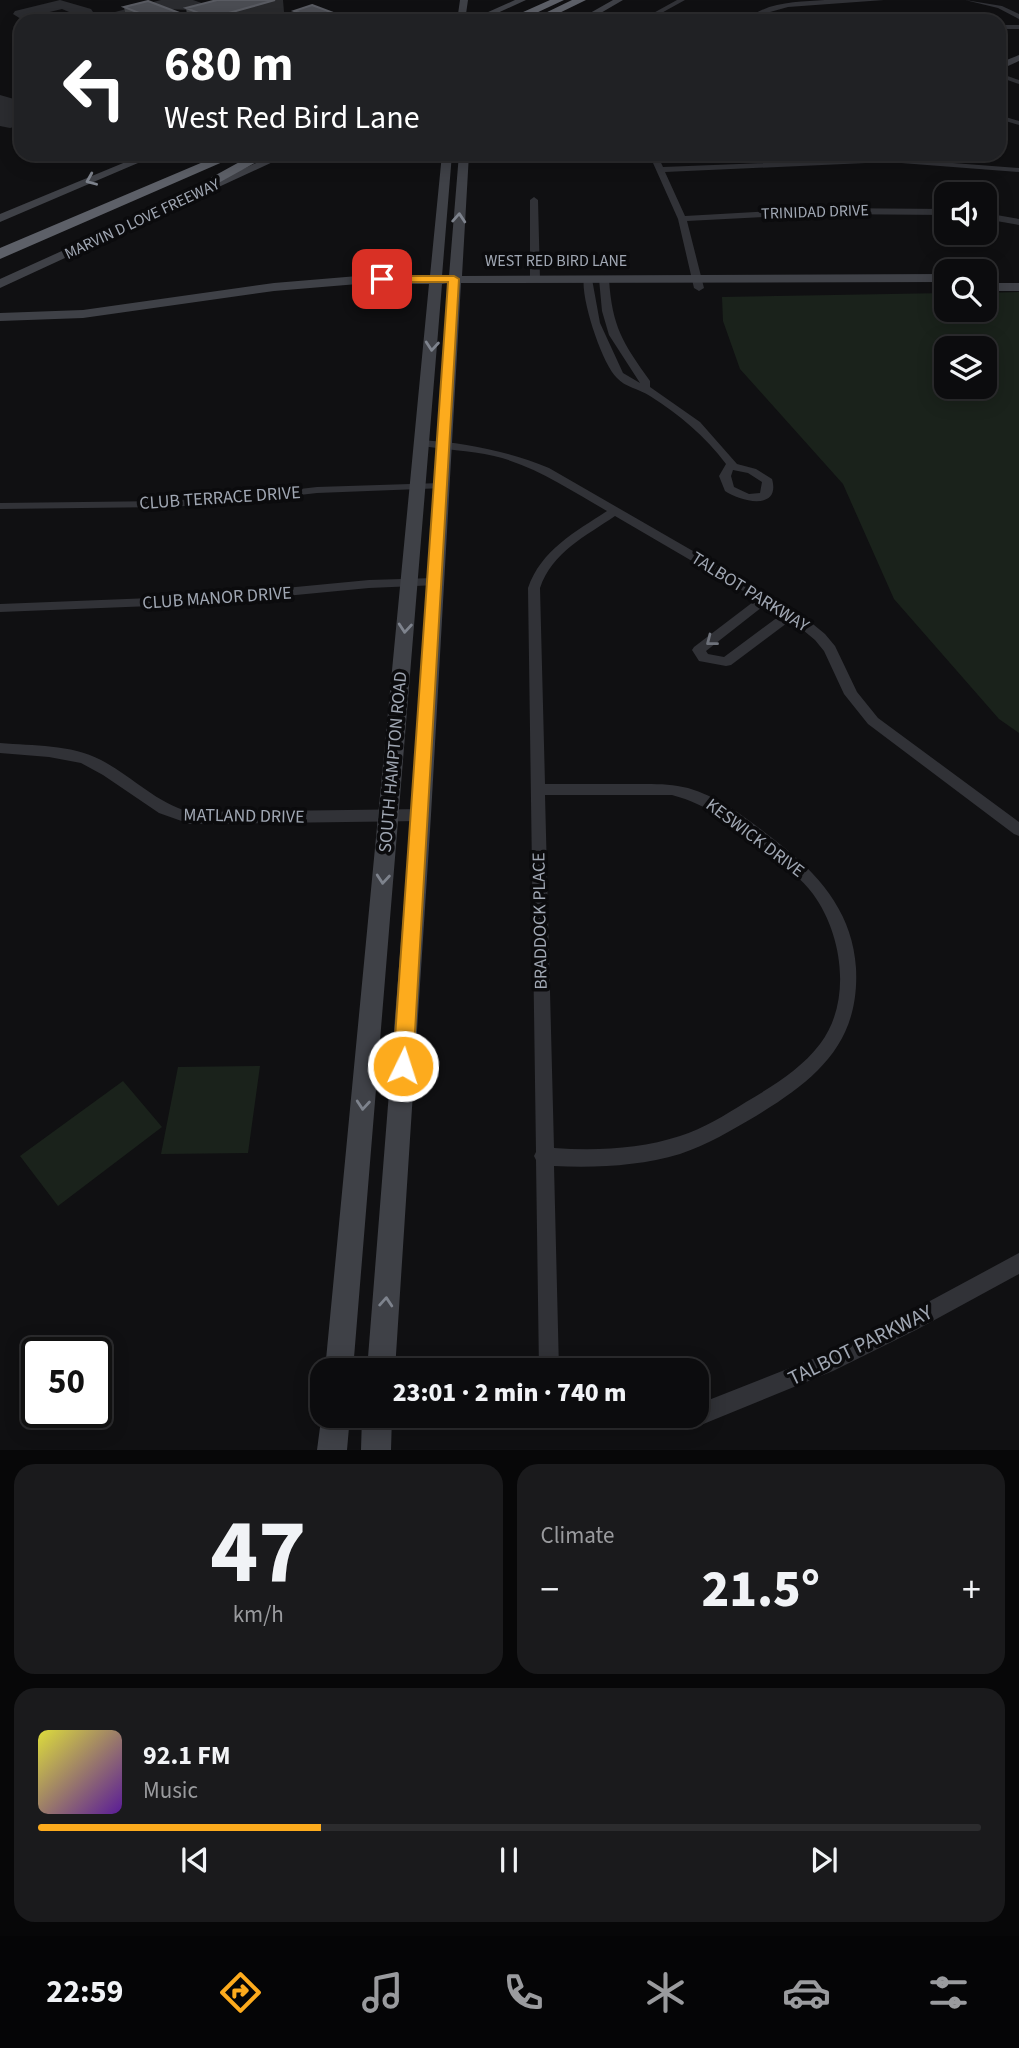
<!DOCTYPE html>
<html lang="en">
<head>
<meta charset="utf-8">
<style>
	body { margin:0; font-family:"Source Sans 3",sans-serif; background:#1a1a1c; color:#f1f3f6; height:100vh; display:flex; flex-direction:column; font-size:26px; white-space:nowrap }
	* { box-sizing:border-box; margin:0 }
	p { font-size:23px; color:#9a9b9e }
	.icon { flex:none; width:38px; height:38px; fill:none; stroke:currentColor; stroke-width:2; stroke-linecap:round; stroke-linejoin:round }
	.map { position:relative; height:1450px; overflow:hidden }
	.side { display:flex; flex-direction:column; gap:14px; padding:14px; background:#070708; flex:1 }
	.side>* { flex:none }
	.banner { position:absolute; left:14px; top:14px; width:992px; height:147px; border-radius:21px; box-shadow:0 4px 18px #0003,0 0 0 2px #2c2c2e; background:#202124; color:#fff; overflow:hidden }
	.controls { position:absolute; left:934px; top:182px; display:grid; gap:14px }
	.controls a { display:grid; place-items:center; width:63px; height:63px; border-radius:14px; background:#0c0c0e; box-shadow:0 4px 18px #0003,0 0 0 2px #2c2c2e; font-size:35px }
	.speed { position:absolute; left:21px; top:1337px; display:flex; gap:14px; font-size:35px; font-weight:700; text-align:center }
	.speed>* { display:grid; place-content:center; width:91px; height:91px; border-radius:50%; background:#0c0c0e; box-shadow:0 4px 18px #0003,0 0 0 2px #2c2c2e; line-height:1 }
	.speed .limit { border:4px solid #111; border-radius:10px; background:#fff; color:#111 }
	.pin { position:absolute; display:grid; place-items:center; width:60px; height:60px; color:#fff; margin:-30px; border-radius:14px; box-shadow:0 4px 10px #0006 }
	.me { position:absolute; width:77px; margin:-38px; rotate:4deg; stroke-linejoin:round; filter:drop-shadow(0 0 5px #0008) }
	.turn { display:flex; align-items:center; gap:24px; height:147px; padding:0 35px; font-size:32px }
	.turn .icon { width:91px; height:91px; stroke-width:2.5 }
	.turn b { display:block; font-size:49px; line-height:60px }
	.big { font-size:52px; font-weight:800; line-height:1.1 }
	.side .card { flex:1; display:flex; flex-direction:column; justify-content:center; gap:10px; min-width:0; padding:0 24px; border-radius:21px; background:#1a1a1c }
	.side .dial { align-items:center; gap:0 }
	.dial b { font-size:91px; line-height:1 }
	.song { display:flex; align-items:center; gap:21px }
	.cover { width:84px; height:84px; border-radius:10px; background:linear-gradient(135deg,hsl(60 70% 55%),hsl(270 70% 35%)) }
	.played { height:7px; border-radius:4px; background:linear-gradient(90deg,#fdab1d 30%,#2c2c2e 30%) }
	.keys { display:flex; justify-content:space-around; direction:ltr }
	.heat { display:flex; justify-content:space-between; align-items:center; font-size:38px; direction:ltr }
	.side .tiles { flex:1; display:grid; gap:14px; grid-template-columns:1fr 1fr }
	.card:last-child { grid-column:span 2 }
	.trip { position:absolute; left:310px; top:1358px; width:399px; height:70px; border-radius:21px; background:#0c0c0e; box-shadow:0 4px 18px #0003,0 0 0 2px #2c2c2e; font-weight:800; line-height:70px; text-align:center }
	.menu { display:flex; height:112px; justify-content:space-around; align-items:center; background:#050506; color:#9a9b9e }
	.menu .icon { width:49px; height:49px }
	.menu .selected { color:#fdab1d }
	.menu b { font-size:32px; color:#f1f3f6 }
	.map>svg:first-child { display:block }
</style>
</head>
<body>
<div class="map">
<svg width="1019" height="1450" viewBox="0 0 1019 1450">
	<rect width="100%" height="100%" fill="#101012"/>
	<!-- green -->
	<path fill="#1a221b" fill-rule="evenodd" d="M1019,292V733L999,719L894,599L843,484L740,369L723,321L722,297L947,293V310H985V293ZM985,348V387H947V348Z
		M260,1066L248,1153L161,1154L178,1067Z
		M123,1081L162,1127L58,1206L20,1156Z"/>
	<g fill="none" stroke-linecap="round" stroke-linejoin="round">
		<!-- taxiway -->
		<path fill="#2b2c30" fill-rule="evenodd" d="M60,0L91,9L93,12C81,23 61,21 45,21L47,18L69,12L62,9L21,19L13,14L15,11Z
			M161,0H193L222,10L224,13L216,18L191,10L164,9L117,21H90L92,18Z
			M21,103V115H0V107Z"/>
		<!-- runway -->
		<path fill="#2b2c30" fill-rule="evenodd" d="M0,95L21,101V125L10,128L0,126Z"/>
		<!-- street -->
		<path fill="#313237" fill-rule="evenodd" d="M677,0H685L647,21H639Z
			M825,0H884L788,7L759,15L753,21H746C765,1 799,2 825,0Z
			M965,0L1002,6L1019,14V19L998,8Z
			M999,25H1019V29H999Z
			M999,73L1019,80V84L999,77Z
			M999,115L1019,121V125L999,119Z
			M649,154H657L663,167L888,158L1019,168V172L888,162L665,172L685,216L824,208L947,209V215L824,214L687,221L704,288L699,291L694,288L678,219Z
			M534,197L538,200L540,279L535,282L530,279V200Z
			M985,213L1019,219V225L985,219Z
			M584,277L592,279L600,323L623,373L640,383L609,335L602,311L599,279L604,276L609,279C612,327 623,343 650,381V387L700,422L737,464L756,469L772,479C781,511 741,502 725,491L719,476L726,464C705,436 680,415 650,396C639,389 625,387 617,378C602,364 580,297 584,277ZM733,470L748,473L762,482L760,493L749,494L734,487L731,476Z
			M422,440C466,443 508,451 549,468L797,611L825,634L835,646L857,692L878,718L1019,822V836L1014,834L868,724L844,694L824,651L815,640L791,620L731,665L726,666L699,661L692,650L694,647L757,599L615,516C586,536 552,552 540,588L545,784C573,784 602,784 630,784C649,784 669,783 688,788C725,799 755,825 786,849C824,880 853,917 856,968C860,1044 815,1080 756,1116C732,1130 707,1145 680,1154C640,1166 596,1168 554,1166L559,1370H539L536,1160L534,1156L536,1152L528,588C541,550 575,532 607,511C570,490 536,466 494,456C469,450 443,450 418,445L417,443ZM766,604L782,614L724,657L708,654L706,651ZM545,795H672C711,805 740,830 771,855C786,867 802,879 813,894C843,935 852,1002 820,1044C801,1069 773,1086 746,1102C725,1115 703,1129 680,1136C640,1149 596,1151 554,1148Z
			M441,483L447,486L445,488L317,493L223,504L165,507L0,509V503L165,501L223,498L317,487Z
			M434,578L440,582L438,585L369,588L202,604L0,612V604L202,596L369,580Z
			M0,743C34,746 70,744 101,760C132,776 156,803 190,812L421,809L426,811L428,815L426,819L421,821L190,824L159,813L103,775L81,763L49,757L0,753Z
			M1019,1253V1274L918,1329L833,1371L696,1427L655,1430L586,1427L578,1424L575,1416H696V1405L820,1356L904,1315Z"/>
		<!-- secondary -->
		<path fill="#3f4147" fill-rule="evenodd" d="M460,0H468L465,21H457Z
			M515,0H526L480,21H468Z
			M613,0H623L587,21H576Z
			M1019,55V61L999,70V63Z
			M145,154H159L0,222V214Z
			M276,154H290L0,288V279Z
			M442,154H452L442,276H449L459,154H469L462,276L947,274V282L461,283L431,815L395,1370H367L411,815L449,283L442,284L353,1370H325L429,284H358L274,291L83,318L0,321V313L83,310L274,283L358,276H430Z
			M985,283H1019V291H985Z
			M322,1412V1416H350L347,1450H317Z
			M362,1416H392L391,1450H361Z"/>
		<!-- highway -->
		<path fill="#5d6068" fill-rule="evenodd" d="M550,0H564L519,21H503Z
			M572,0H586L549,18L539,16Z
			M144,154H165L145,162L138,158Z
			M222,154H241L0,259V248Z
			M254,154H271L166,212L161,213L154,209Z"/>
	</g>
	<!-- wall -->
	<path fill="#414347" d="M124,7L183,21H127Z
		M186,8L284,12L251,21H188Z
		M294,11L331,21H295Z"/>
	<!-- shaded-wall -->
	<path fill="#292a2d" d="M275,0H283L284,12L251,21H211V18Z
		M331,12V21H312V17Z
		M182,14L183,21H159Z"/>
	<!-- building -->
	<path fill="#4b4d53" stroke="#595b62" stroke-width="2" d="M217,0H275L211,18L186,8Z
		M148,1L182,14L159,21L124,7Z
		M312,5L331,12L312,17L294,11Z"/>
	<!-- one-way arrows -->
	<defs><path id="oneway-chevron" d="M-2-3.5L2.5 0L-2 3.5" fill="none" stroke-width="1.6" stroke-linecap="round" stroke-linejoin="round" transform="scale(1.75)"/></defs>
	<g stroke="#7e838d">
		<use href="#oneway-chevron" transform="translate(91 180) rotate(157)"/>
		<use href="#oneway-chevron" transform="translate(459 218) rotate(-86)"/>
		<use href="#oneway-chevron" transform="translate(432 346) rotate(95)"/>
		<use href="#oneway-chevron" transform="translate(405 628) rotate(95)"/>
		<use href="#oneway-chevron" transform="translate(383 879) rotate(95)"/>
		<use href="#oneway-chevron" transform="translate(363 1105) rotate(95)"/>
		<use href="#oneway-chevron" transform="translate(386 1302) rotate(-86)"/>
	</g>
	<use stroke="#6e727b" href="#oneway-chevron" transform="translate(711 641) rotate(142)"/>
	<!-- route -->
	<path fill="#fdab1d" stroke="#a46f13" stroke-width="2" d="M382,276H454L459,279L413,1066L410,1072L403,1075L396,1072L393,1066L448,282H379V277Z"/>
	<g text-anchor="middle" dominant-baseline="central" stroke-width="7" stroke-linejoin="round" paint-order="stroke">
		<!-- far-street labels -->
		<g font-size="16" fill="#a0a7b3" stroke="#0b0b0d">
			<text transform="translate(815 212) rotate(-2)">TRINIDAD DRIVE</text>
			<text transform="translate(142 219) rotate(-25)">MARVIN D LOVE FREEWAY</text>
			<text x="556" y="261">WEST RED BIRD LANE</text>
		</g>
		<!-- street labels -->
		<g font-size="18" fill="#a0a7b3" stroke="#0b0b0d">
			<text transform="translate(220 498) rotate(-4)">CLUB TERRACE DRIVE</text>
			<text transform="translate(750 592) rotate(32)">TALBOT PARKWAY</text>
			<text transform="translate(217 598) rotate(-4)">CLUB MANOR DRIVE</text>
			<text transform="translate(393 762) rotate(-85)">SOUTH HAMPTON ROAD</text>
			<text transform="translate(244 816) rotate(1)">MATLAND DRIVE</text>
			<text transform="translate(755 838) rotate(37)">KESWICK DRIVE</text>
			<text transform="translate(540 921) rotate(-91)">BRADDOCK PLACE</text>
		</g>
		<!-- near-street labels -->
		<g font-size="21" fill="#a0a7b3" stroke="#0b0b0d">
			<text transform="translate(860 1345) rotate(-26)">TALBOT PARKWAY</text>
		</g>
	</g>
</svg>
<div class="controls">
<a><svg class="icon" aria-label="sound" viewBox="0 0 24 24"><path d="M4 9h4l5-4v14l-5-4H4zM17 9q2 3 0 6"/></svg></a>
<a><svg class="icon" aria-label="search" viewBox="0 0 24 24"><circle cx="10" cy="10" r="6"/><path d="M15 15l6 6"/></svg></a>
<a><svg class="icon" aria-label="layers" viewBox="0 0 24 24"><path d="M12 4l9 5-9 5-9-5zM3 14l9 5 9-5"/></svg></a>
</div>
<div class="speed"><div class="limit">50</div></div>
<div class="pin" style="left:382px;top:279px;background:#d93025"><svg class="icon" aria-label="arrive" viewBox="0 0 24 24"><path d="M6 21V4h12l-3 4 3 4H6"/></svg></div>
<svg class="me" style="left:403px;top:1066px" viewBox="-20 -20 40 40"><circle r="17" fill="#fdab1d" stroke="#fff" stroke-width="3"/><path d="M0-11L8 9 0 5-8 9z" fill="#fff"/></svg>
<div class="trip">23:01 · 2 min · 740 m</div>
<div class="banner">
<div class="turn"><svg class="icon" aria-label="left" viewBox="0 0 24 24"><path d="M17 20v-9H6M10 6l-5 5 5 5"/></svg><div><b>680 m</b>West Red Bird Lane</div></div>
</div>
</div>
<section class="side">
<div class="tiles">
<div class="card dial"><b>47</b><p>km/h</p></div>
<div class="card"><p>Climate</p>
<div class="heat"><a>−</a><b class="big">21.5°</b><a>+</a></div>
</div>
<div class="card">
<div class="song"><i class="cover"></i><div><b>92.1 FM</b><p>Music</p></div></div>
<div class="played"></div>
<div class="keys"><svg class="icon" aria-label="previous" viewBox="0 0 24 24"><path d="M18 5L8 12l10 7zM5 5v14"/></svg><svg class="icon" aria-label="pause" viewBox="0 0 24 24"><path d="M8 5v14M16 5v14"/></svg><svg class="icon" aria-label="next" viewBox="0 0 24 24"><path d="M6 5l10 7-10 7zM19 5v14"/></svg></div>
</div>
</div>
</section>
<nav class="menu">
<b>22:59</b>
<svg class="icon selected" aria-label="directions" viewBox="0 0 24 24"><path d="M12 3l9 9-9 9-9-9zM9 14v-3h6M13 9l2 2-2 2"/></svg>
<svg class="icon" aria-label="music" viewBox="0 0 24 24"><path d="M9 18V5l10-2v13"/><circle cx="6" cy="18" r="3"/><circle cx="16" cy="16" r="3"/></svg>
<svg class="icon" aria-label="phone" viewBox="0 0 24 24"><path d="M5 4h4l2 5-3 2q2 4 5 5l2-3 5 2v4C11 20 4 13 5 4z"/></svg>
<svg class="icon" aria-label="climate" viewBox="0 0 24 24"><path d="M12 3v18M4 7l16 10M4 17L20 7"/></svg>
<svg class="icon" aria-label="car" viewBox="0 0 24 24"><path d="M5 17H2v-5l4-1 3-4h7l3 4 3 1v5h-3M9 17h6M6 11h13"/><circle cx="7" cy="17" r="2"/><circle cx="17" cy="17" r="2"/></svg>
<svg class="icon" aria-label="filters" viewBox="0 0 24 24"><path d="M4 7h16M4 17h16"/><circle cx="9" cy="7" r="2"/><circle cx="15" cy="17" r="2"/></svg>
</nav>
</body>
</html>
